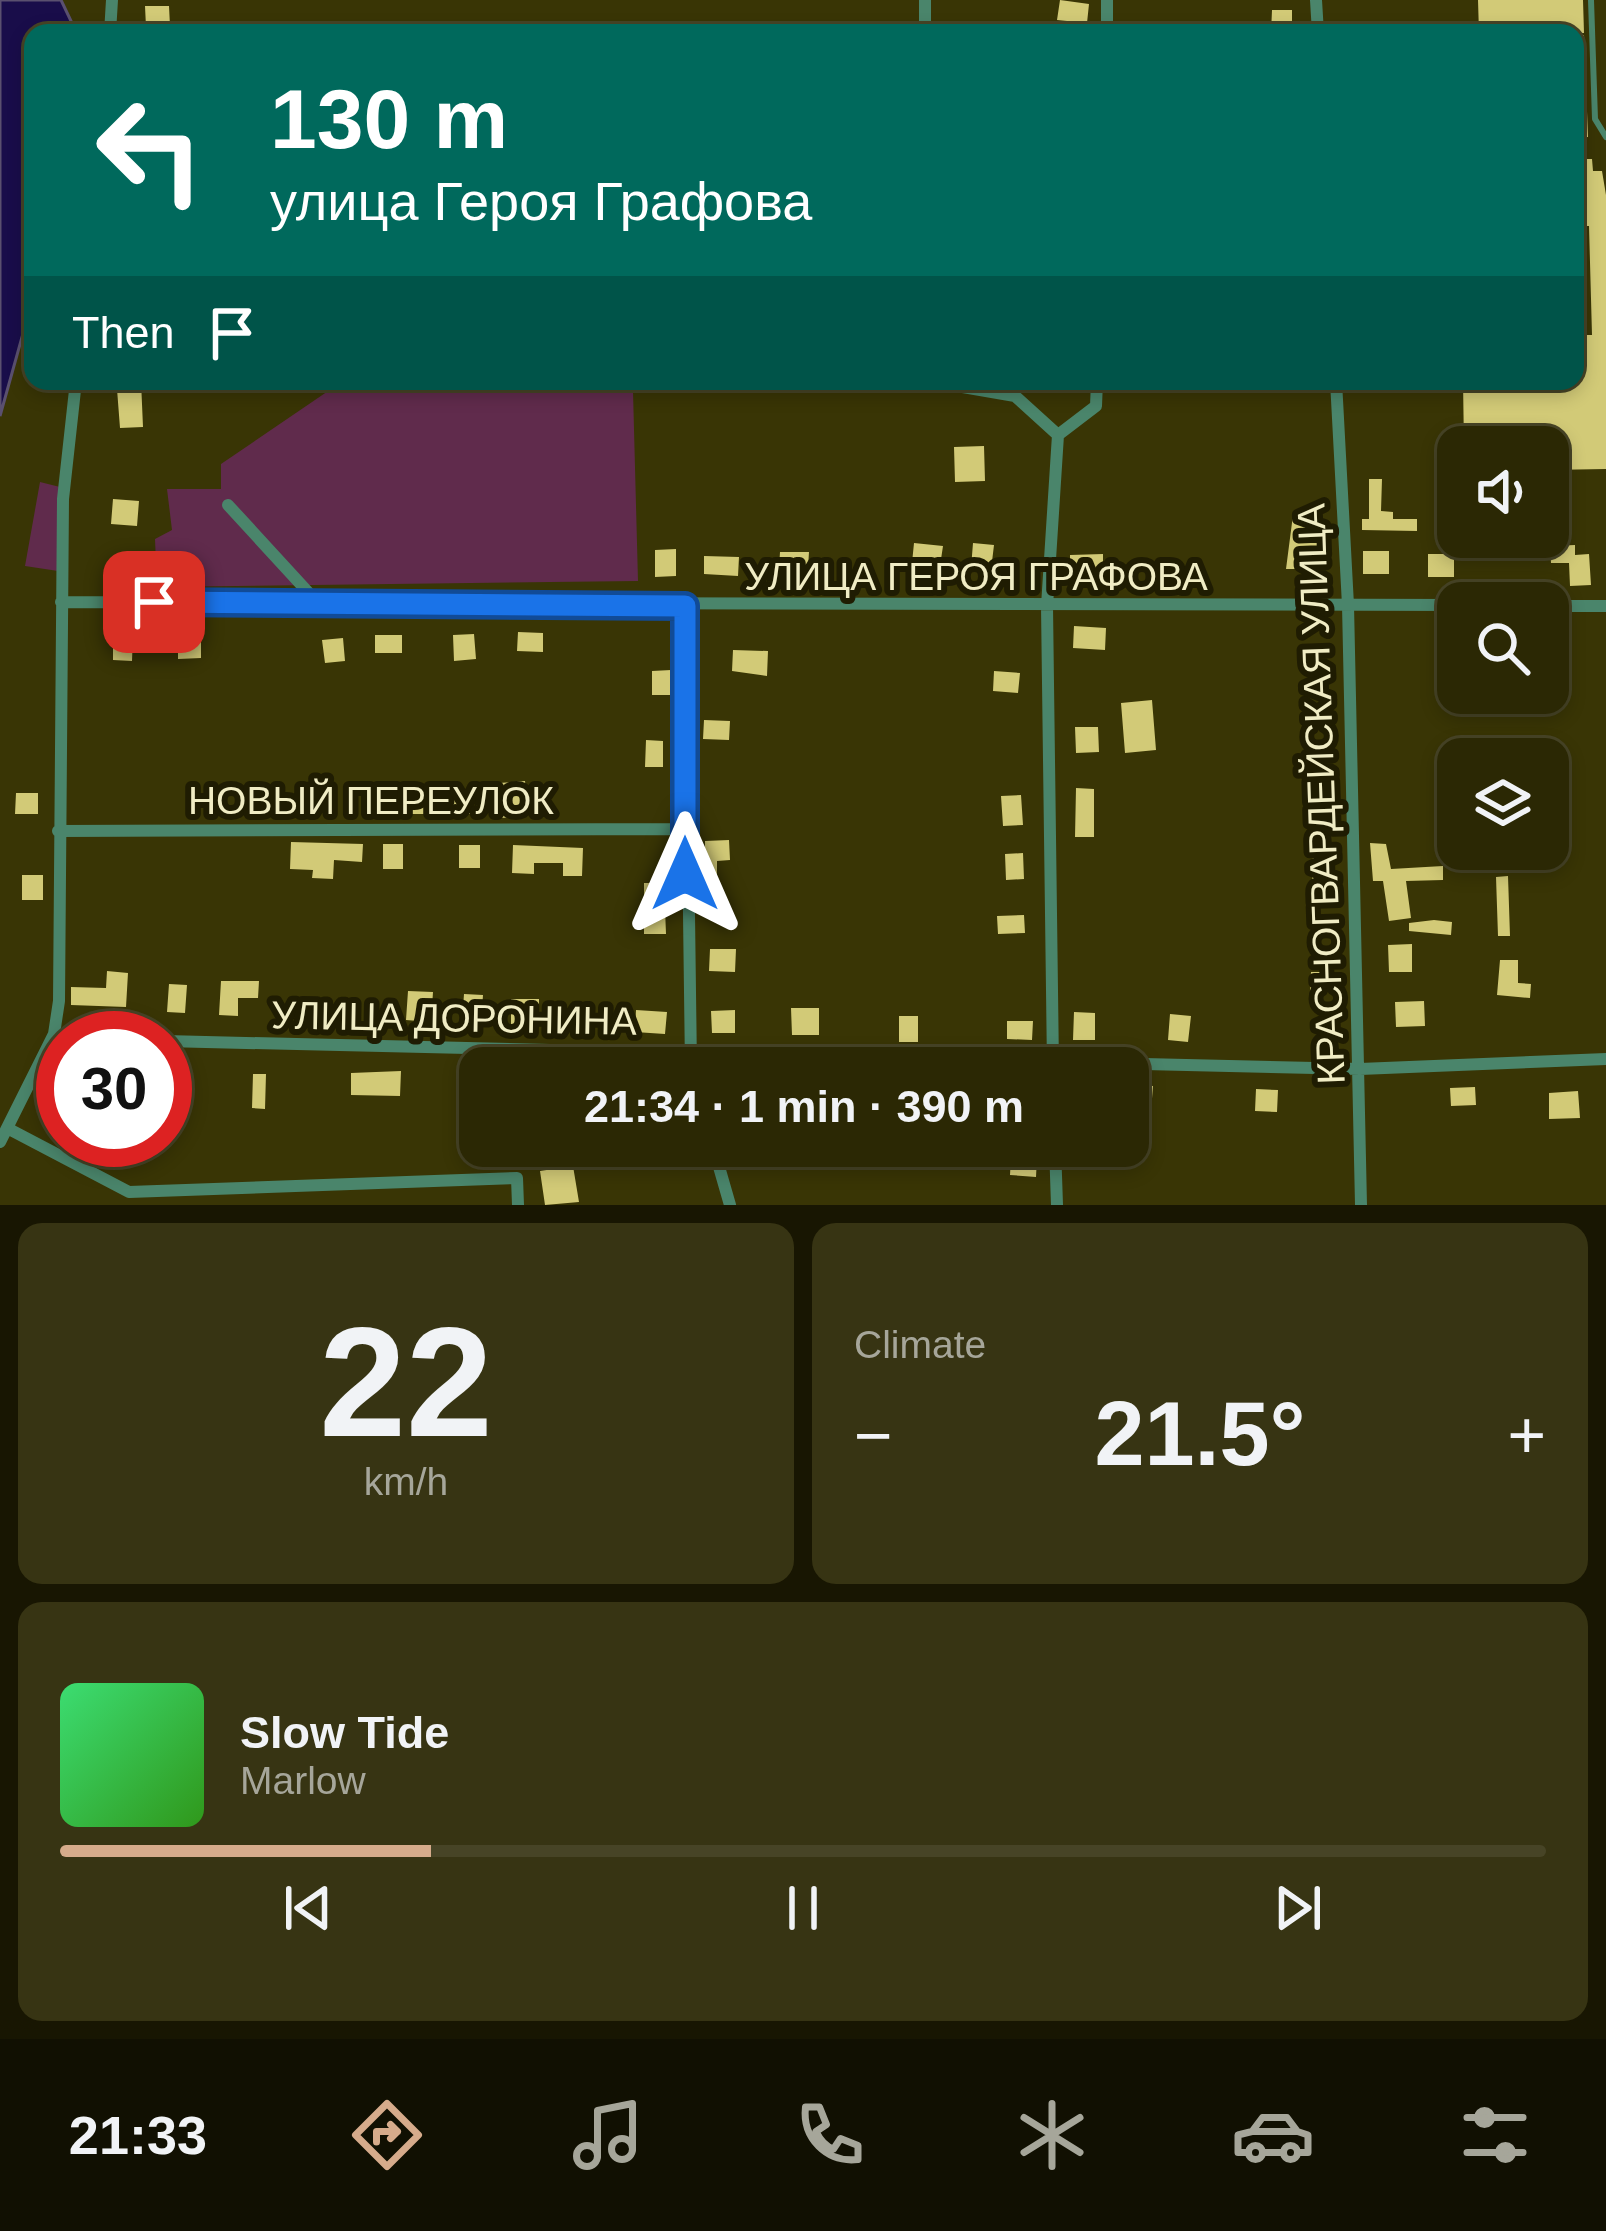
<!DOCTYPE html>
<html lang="en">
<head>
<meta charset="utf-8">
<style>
	body { margin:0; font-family:Helvetica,sans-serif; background:#373413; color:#f1f3f6; height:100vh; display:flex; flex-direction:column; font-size:45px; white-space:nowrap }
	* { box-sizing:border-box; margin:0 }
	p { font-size:39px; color:#a6a69a }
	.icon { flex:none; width:66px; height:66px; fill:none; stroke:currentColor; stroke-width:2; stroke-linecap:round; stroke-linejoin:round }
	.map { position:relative; height:1205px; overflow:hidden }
	.panel { display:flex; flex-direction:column; gap:18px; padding:18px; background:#181602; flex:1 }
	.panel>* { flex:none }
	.top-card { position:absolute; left:24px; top:24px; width:1560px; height:366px; border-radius:24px; box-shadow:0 6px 18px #0003,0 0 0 3px #474426; background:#00695c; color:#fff; overflow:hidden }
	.controls { position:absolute; left:1437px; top:426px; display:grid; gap:24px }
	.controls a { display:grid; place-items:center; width:132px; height:132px; border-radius:24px; background:#2b2804; box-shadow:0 6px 18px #0003,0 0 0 3px #474426; font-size:60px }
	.speed { position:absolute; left:36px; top:1011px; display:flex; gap:24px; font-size:60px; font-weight:700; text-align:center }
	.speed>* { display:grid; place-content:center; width:156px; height:156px; border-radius:50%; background:#2b2804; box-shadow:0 6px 18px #0003,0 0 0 3px #474426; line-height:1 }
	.speed .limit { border:18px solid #d22; background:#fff; color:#111 }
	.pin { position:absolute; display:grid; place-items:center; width:102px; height:102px; color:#fff; margin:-51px; border-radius:24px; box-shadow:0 6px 18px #0006 }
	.me { position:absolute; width:132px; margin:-66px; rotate:0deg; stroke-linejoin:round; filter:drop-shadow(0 0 9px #0008) }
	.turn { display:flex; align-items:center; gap:42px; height:252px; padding:0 48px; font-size:54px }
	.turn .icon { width:156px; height:156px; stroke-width:2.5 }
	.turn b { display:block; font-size:84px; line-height:102px }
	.then { display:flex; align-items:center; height:114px; padding:0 48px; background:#0003; gap:24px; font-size:45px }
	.big { font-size:90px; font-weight:700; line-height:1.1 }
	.panel .card { flex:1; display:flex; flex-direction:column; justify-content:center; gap:18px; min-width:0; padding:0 42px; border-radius:24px; background:#373413 }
	.panel .dial { align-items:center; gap:0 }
	.dial b { font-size:156px; line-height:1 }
	.song { display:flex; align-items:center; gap:36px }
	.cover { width:144px; height:144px; border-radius:18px; background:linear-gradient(135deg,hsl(140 70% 55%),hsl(110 70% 35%)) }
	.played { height:12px; border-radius:6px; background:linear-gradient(90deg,#d6ab8b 25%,#474426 25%) }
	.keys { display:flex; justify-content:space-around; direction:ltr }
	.heat { display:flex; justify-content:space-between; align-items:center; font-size:66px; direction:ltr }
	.panel .tiles { flex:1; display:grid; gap:18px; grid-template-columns:1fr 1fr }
	.card:last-child { grid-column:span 2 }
	.trip { position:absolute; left:459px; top:1047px; width:690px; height:120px; border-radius:24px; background:#2b2804; box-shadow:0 6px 18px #0003,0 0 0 3px #474426; font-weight:700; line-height:120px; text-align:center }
	.dock { display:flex; height:192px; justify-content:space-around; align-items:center; background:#111002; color:#a6a69a }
	.dock .icon { width:84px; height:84px }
	.dock .on { color:#d6ab8b }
	.dock b { font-size:54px; color:#f1f3f6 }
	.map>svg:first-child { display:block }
</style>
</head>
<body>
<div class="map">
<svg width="1606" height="1205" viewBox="0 0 1606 1205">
	<rect width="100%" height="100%" fill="#393505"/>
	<!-- green -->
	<path fill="#602b4c" d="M337,385L633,391L638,581L157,587L155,539L172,530L167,489H221V464Z
		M40,482L64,488L58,571L25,566Z"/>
	<!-- water -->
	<path fill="#190d4a" stroke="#5a506f" stroke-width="3" d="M0,0H61L71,21L68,33H33V262L24,330L0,416Z"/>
	<!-- building -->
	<path fill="#d2ca77" d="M1060,0L1089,4L1087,23L1057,20Z
		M1478,0H1583L1584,33H1479Z
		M145,6H169L170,26L146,27Z
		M1272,10H1292V33H1271Z
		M1575,35H1584L1588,137L1575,138Z
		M1575,159H1592L1593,171H1602L1606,195V469L1548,470V438L1483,439V447H1464L1463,381H1575V335H1592L1589,226H1575Z
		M131,381H141L143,427L120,428L117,389L130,388Z
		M984,446L985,481L955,482L954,447Z
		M1369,479H1382L1381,511L1393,512V519H1417V531L1362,530V519H1369Z
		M113,499L139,501L137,526L111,524Z
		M1293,515L1318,516L1316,569H1286Z
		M914,543L943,546L940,566L912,563Z
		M973,543L994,545L991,570L971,568Z
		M1575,545V555L1589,554L1591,585L1570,586L1569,563H1551L1550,546Z
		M676,549V576L655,577V550Z
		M1363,551H1389V574H1363Z
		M780,552H809L808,568H779Z
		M1103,554V573H1070V555Z
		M1428,554H1454V577H1428Z
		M704,556L739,557L738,576L704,574Z
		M1074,626L1106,628L1105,650L1073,648Z
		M518,632L543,633V652L517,651Z
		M113,634H133L132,661L113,660Z
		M474,634L476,659L454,661L453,635Z
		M375,635H402V653H375Z
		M201,638V658L178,659V639Z
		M343,638L345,661L325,663L322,640Z
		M733,650L768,651L767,676L732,671Z
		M671,670V695H652V671Z
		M994,671L1020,673L1018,693L993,691Z
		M1152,700L1156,750L1125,753L1121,703Z
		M704,720L730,721L729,740L703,739Z
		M1075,727H1098L1099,752L1076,753Z
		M1506,735V753H1478V736Z
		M646,740L663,741V767H645Z
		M1307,765H1327V787H1307Z
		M525,781L528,816L501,818L499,783Z
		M1076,788L1094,789V837H1075Z
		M472,792V814H411V793Z
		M16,793H38V814H15Z
		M1021,795L1023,825L1003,826L1001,796Z
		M1314,817H1328L1329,883H1312Z
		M729,840L730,860L717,861V881L699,882V868H705V841Z
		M291,842L363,844L362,862L334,860L333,879L312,878L313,870L290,869Z
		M1370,843L1386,844L1391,869L1443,866V880L1406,881L1411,918L1389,921L1383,881H1373Z
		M383,844H403V869H383Z
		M459,845H480V868H459Z
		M513,845L583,848L582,876H563V863H534V874L512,873Z
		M1023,853L1024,879L1006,880L1005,854Z
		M22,875H43V900H22Z
		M1508,876L1510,936H1498L1496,877Z
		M644,883H664L666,934H644Z
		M1024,915L1025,933L998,934L997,916Z
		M1434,920L1452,922L1451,935L1409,931V923Z
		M1412,944V972H1389L1388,945Z
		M710,949H736L735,972L709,971Z
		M1500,960H1518V983L1531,984L1530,998L1497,995Z
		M107,971L128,973L126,1007L71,1005V987L106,988Z
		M1311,972H1334V992H1310Z
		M221,981H259L258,998H238V1016L219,1015Z
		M169,984L187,985L185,1013L167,1012Z
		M408,991L433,992L431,1022L406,1020Z
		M464,994L483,995L481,1023L462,1022Z
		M511,999H539V1027H511Z
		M1424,1001L1425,1026L1396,1027L1395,1002Z
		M791,1008H819V1035H792Z
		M636,1010L667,1012L665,1034L635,1032Z
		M735,1010V1033H712L711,1011Z
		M1074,1012L1095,1013V1040H1073Z
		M1170,1014L1191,1016L1188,1042L1168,1040Z
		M899,1016H918V1042H899Z
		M1007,1021H1033L1032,1040L1007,1039Z
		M401,1071L400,1096L351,1095V1073Z
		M253,1074H266L265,1109L252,1108Z
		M1128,1084L1153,1086L1151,1111L1128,1110Z
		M1475,1087L1476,1105L1451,1106L1450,1088Z
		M1256,1089L1278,1090L1277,1112L1255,1111Z
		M1578,1091L1580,1118L1549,1119V1093Z
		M1011,1156L1037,1157L1036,1177L1010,1175Z
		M573,1166L579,1202L545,1205L540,1171Z"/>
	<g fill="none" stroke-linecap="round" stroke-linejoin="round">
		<!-- service -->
		<path stroke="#4a856b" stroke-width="6" d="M1591,0L1595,119L1606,137"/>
		<!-- minor -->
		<path stroke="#4a856b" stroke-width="12" d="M925,0V33
			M1316,0L1318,33
			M110,33L112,0
			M1107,33V0
			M928,381L1015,396L1058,435
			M1336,381L1348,605L1361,1205
			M228,505L318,603
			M61,602L1458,605
			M685,606L691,1068
			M1548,606H1606
			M58,831L685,829
			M54,1034L115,1038
			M165,1041L1360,1069L1606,1059
			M1053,1067L1047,606L1058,435L1096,406L1097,381
			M7,1128L129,1192L517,1178L518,1205
			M0,1142L54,1034L59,1001L63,499L76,381
			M713,1146L730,1205
			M1055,1146L1057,1205"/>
	</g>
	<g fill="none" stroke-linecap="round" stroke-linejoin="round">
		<!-- route casing -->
		<g stroke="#114b97" stroke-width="30">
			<path id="route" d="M154,602L685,606V874"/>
		</g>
		<!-- route -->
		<use href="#route" stroke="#1a73e8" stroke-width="21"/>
	</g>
	<g text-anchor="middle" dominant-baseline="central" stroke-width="12" stroke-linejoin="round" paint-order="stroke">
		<!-- street labels -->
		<g font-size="39" fill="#f0ecc4" stroke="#1f1c02">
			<text x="976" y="576">УЛИЦА ГЕРОЯ ГРАФОВА</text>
			<text transform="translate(1321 794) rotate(-92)">КРАСНОГВАРДЕЙСКАЯ УЛИЦА</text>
			<text x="371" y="800">НОВЫЙ ПЕРЕУЛОК</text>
			<text transform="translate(454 1018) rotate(1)">УЛИЦА ДОРОНИНА</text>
		</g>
	</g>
</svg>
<div class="controls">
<a><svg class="icon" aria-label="sound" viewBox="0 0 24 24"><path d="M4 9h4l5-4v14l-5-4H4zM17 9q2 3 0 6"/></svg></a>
<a><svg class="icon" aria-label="search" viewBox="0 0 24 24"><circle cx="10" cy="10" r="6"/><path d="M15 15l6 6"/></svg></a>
<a><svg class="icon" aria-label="layers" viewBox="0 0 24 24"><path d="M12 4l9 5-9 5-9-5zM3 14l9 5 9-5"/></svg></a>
</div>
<div class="speed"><div class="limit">30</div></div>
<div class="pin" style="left:154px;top:602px;background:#d93025"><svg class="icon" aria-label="arrive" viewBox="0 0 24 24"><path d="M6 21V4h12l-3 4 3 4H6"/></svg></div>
<svg class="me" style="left:685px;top:874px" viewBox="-20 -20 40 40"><path d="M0-17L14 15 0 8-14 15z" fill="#1a73e8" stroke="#fff" stroke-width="4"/></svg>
<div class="trip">21:34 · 1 min · 390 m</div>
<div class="top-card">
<div class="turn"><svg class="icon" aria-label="left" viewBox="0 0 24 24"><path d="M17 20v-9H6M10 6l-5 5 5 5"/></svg><div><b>130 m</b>улица Героя Графова</div></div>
<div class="then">Then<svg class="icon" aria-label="arrive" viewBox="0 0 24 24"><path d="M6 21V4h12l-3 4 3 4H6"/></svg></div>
</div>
</div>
<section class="panel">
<div class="tiles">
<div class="card dial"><b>22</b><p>km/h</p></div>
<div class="card"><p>Climate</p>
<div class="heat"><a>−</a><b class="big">21.5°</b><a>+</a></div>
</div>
<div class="card">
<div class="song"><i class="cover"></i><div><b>Slow Tide</b><p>Marlow</p></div></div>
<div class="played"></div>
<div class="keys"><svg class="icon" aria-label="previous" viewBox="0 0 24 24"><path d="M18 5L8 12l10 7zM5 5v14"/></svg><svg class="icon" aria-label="pause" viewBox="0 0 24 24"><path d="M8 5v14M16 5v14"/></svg><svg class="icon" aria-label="next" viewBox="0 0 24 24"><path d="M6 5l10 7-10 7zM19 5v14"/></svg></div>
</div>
</div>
</section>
<nav class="dock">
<b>21:33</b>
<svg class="icon on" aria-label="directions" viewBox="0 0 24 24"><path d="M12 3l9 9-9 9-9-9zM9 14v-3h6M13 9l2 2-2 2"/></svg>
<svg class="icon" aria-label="music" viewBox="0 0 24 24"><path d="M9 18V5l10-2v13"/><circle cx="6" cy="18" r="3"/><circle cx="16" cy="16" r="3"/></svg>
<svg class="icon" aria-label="phone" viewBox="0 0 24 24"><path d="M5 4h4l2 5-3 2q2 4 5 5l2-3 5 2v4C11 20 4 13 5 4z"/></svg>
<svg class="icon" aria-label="climate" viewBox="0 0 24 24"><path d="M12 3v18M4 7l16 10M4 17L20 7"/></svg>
<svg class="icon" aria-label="car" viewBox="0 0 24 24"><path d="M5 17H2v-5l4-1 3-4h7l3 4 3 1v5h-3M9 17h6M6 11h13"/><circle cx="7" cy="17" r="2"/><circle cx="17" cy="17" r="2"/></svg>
<svg class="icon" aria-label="filters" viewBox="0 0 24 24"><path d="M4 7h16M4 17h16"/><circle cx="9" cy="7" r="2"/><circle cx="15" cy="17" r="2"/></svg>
</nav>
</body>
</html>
